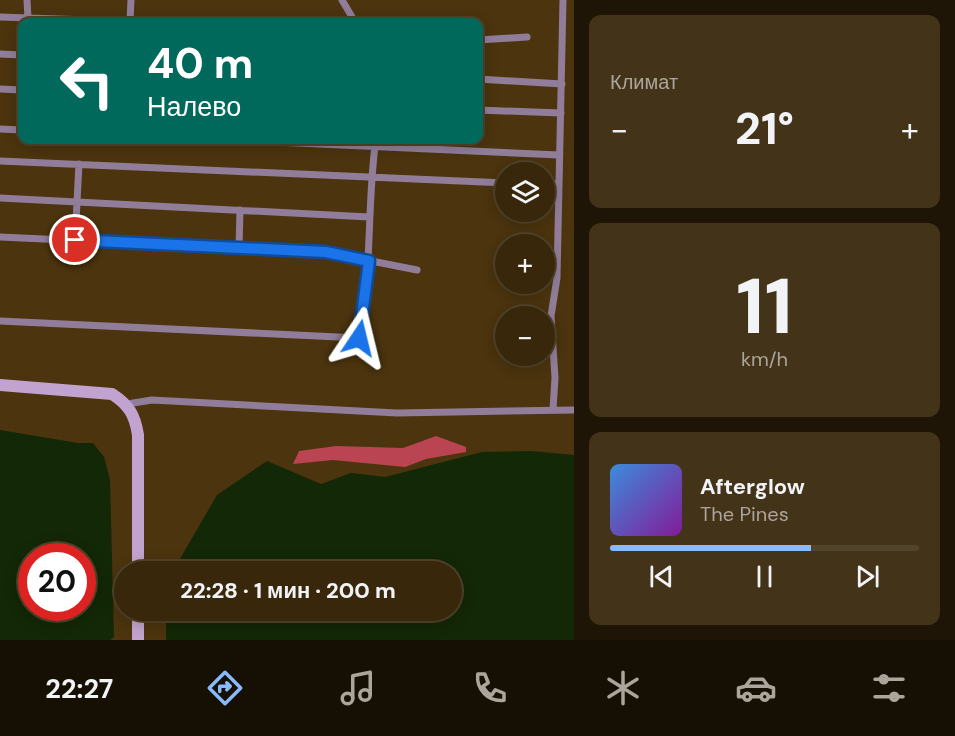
<!DOCTYPE html>
<html lang="ru">
<head>
<meta charset="utf-8">
<style>
	body { margin:0; font-family:"DM Sans",sans-serif; background:#433318; color:#f1f3f6; height:100vh; display:flex; flex-direction:column; font-size:22px; white-space:nowrap }
	* { box-sizing:border-box; margin:0 }
	p { font-size:20px; color:#aba59c }
	.icon { flex:none; width:33px; height:33px; fill:none; stroke:currentColor; stroke-width:2; stroke-linecap:round; stroke-linejoin:round }
	.map { position:relative; flex:1; overflow:hidden }
	.drawer { display:flex; flex-direction:column; gap:15px; padding:15px; background:#1f1506; width:381px }
	.drawer>* { flex:none }
	.top-card { position:absolute; left:18px; top:18px; width:465px; height:126px; border-radius:12px; box-shadow:0 3px 15px #0003,0 0 0 2px #52442b; background:#00695c; color:#fff; overflow:hidden }
	.buttons { position:absolute; left:495px; top:162px; display:grid; gap:12px }
	.buttons a { display:grid; place-items:center; width:60px; height:60px; border-radius:50%; background:#38270a; box-shadow:0 3px 15px #0003,0 0 0 2px #52442b; font-size:30px }
	.speed { position:absolute; left:18px; top:543px; display:flex; gap:12px; font-size:30px; font-weight:700; text-align:center }
	.speed>* { display:grid; place-content:center; width:78px; height:78px; border-radius:50%; background:#38270a; box-shadow:0 3px 15px #0003,0 0 0 2px #52442b; line-height:1 }
	.speed .limit { border:9px solid #d22; background:#fff; color:#111 }
	.pin { position:absolute; display:grid; place-items:center; width:51px; height:51px; color:#fff; margin:-26px; border:3px solid #fff; border-radius:50%; box-shadow:0 2px 6px #0007 }
	.me { position:absolute; width:66px; margin:-33px; rotate:10deg; stroke-linejoin:round; filter:drop-shadow(0 0 4px #0008) }
	.turn { display:flex; align-items:center; gap:21px; height:126px; padding:0 30px; font-size:27px }
	.turn .icon { width:78px; height:78px; stroke-width:2.5 }
	.turn b { display:block; font-size:42px; line-height:51px }
	.big { font-size:45px; font-weight:800; line-height:1.1 }
	.drawer .card { flex:1; display:flex; flex-direction:column; justify-content:center; gap:9px; min-width:0; padding:0 21px; border-radius:12px; background:#433318 }
	.drawer .dial { align-items:center; gap:0 }
	.dial b { font-size:78px; line-height:1 }
	.song { display:flex; align-items:center; gap:18px }
	.cover { width:72px; height:72px; border-radius:9px; background:linear-gradient(135deg,hsl(210 70% 55%),hsl(290 70% 35%)) }
	.played { height:6px; border-radius:3px; background:linear-gradient(90deg,#89bafc 65%,#52442b 65%) }
	.keys { display:flex; justify-content:space-around; direction:ltr }
	.heat { display:flex; justify-content:space-between; align-items:center; font-size:33px; direction:ltr }
	.trip { position:absolute; left:114px; top:561px; width:348px; height:60px; border-radius:30px; background:#38270a; box-shadow:0 3px 15px #0003,0 0 0 2px #52442b; font-weight:800; line-height:60px; text-align:center }
	.menu { display:flex; height:96px; justify-content:space-around; align-items:center; background:#161004; color:#aba59c }
	.menu .icon { width:42px; height:42px }
	.menu .selected { color:#89bafc }
	.menu b { font-size:27px; color:#f1f3f6 }
	main { display:flex; flex:1; min-height:0 }
	.map>svg:first-child { display:block }
</style>
</head>
<body>
<main>
<div class="map">
<svg width="574" height="640" viewBox="0 0 574 640">
	<rect width="100%" height="100%" fill="#4b340e"/>
	<!-- forest -->
	<path fill="#bb4453" d="M436,436L466,447V452L426,459L405,467L333,460L293,464L299,451L336,446L403,448Z"/>
	<!-- water -->
	<path fill="#132807" fill-rule="evenodd" d="M0,430L78,443H93L104,457L110,480L114,637L110,640H0ZM32,556H82V608H32Z
		M531,451L574,455V640H166V611L452,610V572L173,571L217,495L267,461L321,484L351,473L385,477L482,452Z"/>
	<g fill="none" stroke-linecap="round" stroke-linejoin="round">
		<!-- lane -->
		<path stroke="#917d99" stroke-width="7" d="M27,0L28,18
			M342,0L355,22
			M0,17L147,22
			M130,21L131,0
			M478,40L527,37
			M0,54L22,55
			M478,79L562,84
			M0,89L22,90
			M478,110L561,113
			M0,129L22,130
			M232,140L559,155
			M0,161L506,183
			M544,183L558,184
			M0,198L369,217
			M0,237L326,252L417,270
			M75,240L79,164
			M239,248L240,210
			M0,321L359,338C372,274 367,210 375,146
			M127,404L152,400L397,413L574,410
			M553,409L555,378L551,316L557,278L563,0"/>
		<!-- secondary -->
		<path stroke="#c2a3cf" stroke-width="12" d="M0,385L112,394C129,405 135,415 138,435V572
			M138,610V640"/>
	</g>
	<g fill="none" stroke-linecap="round" stroke-linejoin="round">
		<!-- route casing -->
		<g stroke="#114b97" stroke-width="15">
			<path id="route" d="M75,240L326,252L369,261L359,338"/>
		</g>
		<!-- route -->
		<use href="#route" stroke="#1a73e8" stroke-width="10"/>
	</g>
</svg>
<div class="buttons">
<a><svg class="icon" aria-label="layers" viewBox="0 0 24 24"><path d="M12 4l9 5-9 5-9-5zM3 14l9 5 9-5"/></svg></a>
<a>+</a>
<a>−</a>
</div>
<div class="speed"><div class="limit">20</div></div>
<div class="pin" style="left:75px;top:240px;background:#d93025"><svg class="icon" aria-label="arrive" viewBox="0 0 24 24"><path d="M6 21V4h12l-3 4 3 4H6"/></svg></div>
<svg class="me" style="left:359px;top:338px" viewBox="-20 -20 40 40"><path d="M0-17L14 15 0 8-14 15z" fill="#1a73e8" stroke="#fff" stroke-width="4"/></svg>
<div class="trip">22:28 · 1 мин · 200 m</div>
<div class="top-card">
<div class="turn"><svg class="icon" aria-label="left" viewBox="0 0 24 24"><path d="M17 20v-9H6M10 6l-5 5 5 5"/></svg><div><b>40 m</b>Налево</div></div>
</div>
</div>
<section class="drawer">
<div class="card"><p>Климат</p>
<div class="heat"><a>−</a><b class="big">21°</b><a>+</a></div>
</div>
<div class="card dial"><b>11</b><p>km/h</p></div>
<div class="card">
<div class="song"><i class="cover"></i><div><b>Afterglow</b><p>The Pines</p></div></div>
<div class="played"></div>
<div class="keys"><svg class="icon" aria-label="previous" viewBox="0 0 24 24"><path d="M18 5L8 12l10 7zM5 5v14"/></svg><svg class="icon" aria-label="pause" viewBox="0 0 24 24"><path d="M8 5v14M16 5v14"/></svg><svg class="icon" aria-label="next" viewBox="0 0 24 24"><path d="M6 5l10 7-10 7zM19 5v14"/></svg></div>
</div>
</section>
</main>
<nav class="menu">
<b>22:27</b>
<svg class="icon selected" aria-label="directions" viewBox="0 0 24 24"><path d="M12 3l9 9-9 9-9-9zM9 14v-3h6M13 9l2 2-2 2"/></svg>
<svg class="icon" aria-label="music" viewBox="0 0 24 24"><path d="M9 18V5l10-2v13"/><circle cx="6" cy="18" r="3"/><circle cx="16" cy="16" r="3"/></svg>
<svg class="icon" aria-label="phone" viewBox="0 0 24 24"><path d="M5 4h4l2 5-3 2q2 4 5 5l2-3 5 2v4C11 20 4 13 5 4z"/></svg>
<svg class="icon" aria-label="climate" viewBox="0 0 24 24"><path d="M12 3v18M4 7l16 10M4 17L20 7"/></svg>
<svg class="icon" aria-label="car" viewBox="0 0 24 24"><path d="M5 17H2v-5l4-1 3-4h7l3 4 3 1v5h-3M9 17h6M6 11h13"/><circle cx="7" cy="17" r="2"/><circle cx="17" cy="17" r="2"/></svg>
<svg class="icon" aria-label="filters" viewBox="0 0 24 24"><path d="M4 7h16M4 17h16"/><circle cx="9" cy="7" r="2"/><circle cx="15" cy="17" r="2"/></svg>
</nav>
</body>
</html>
